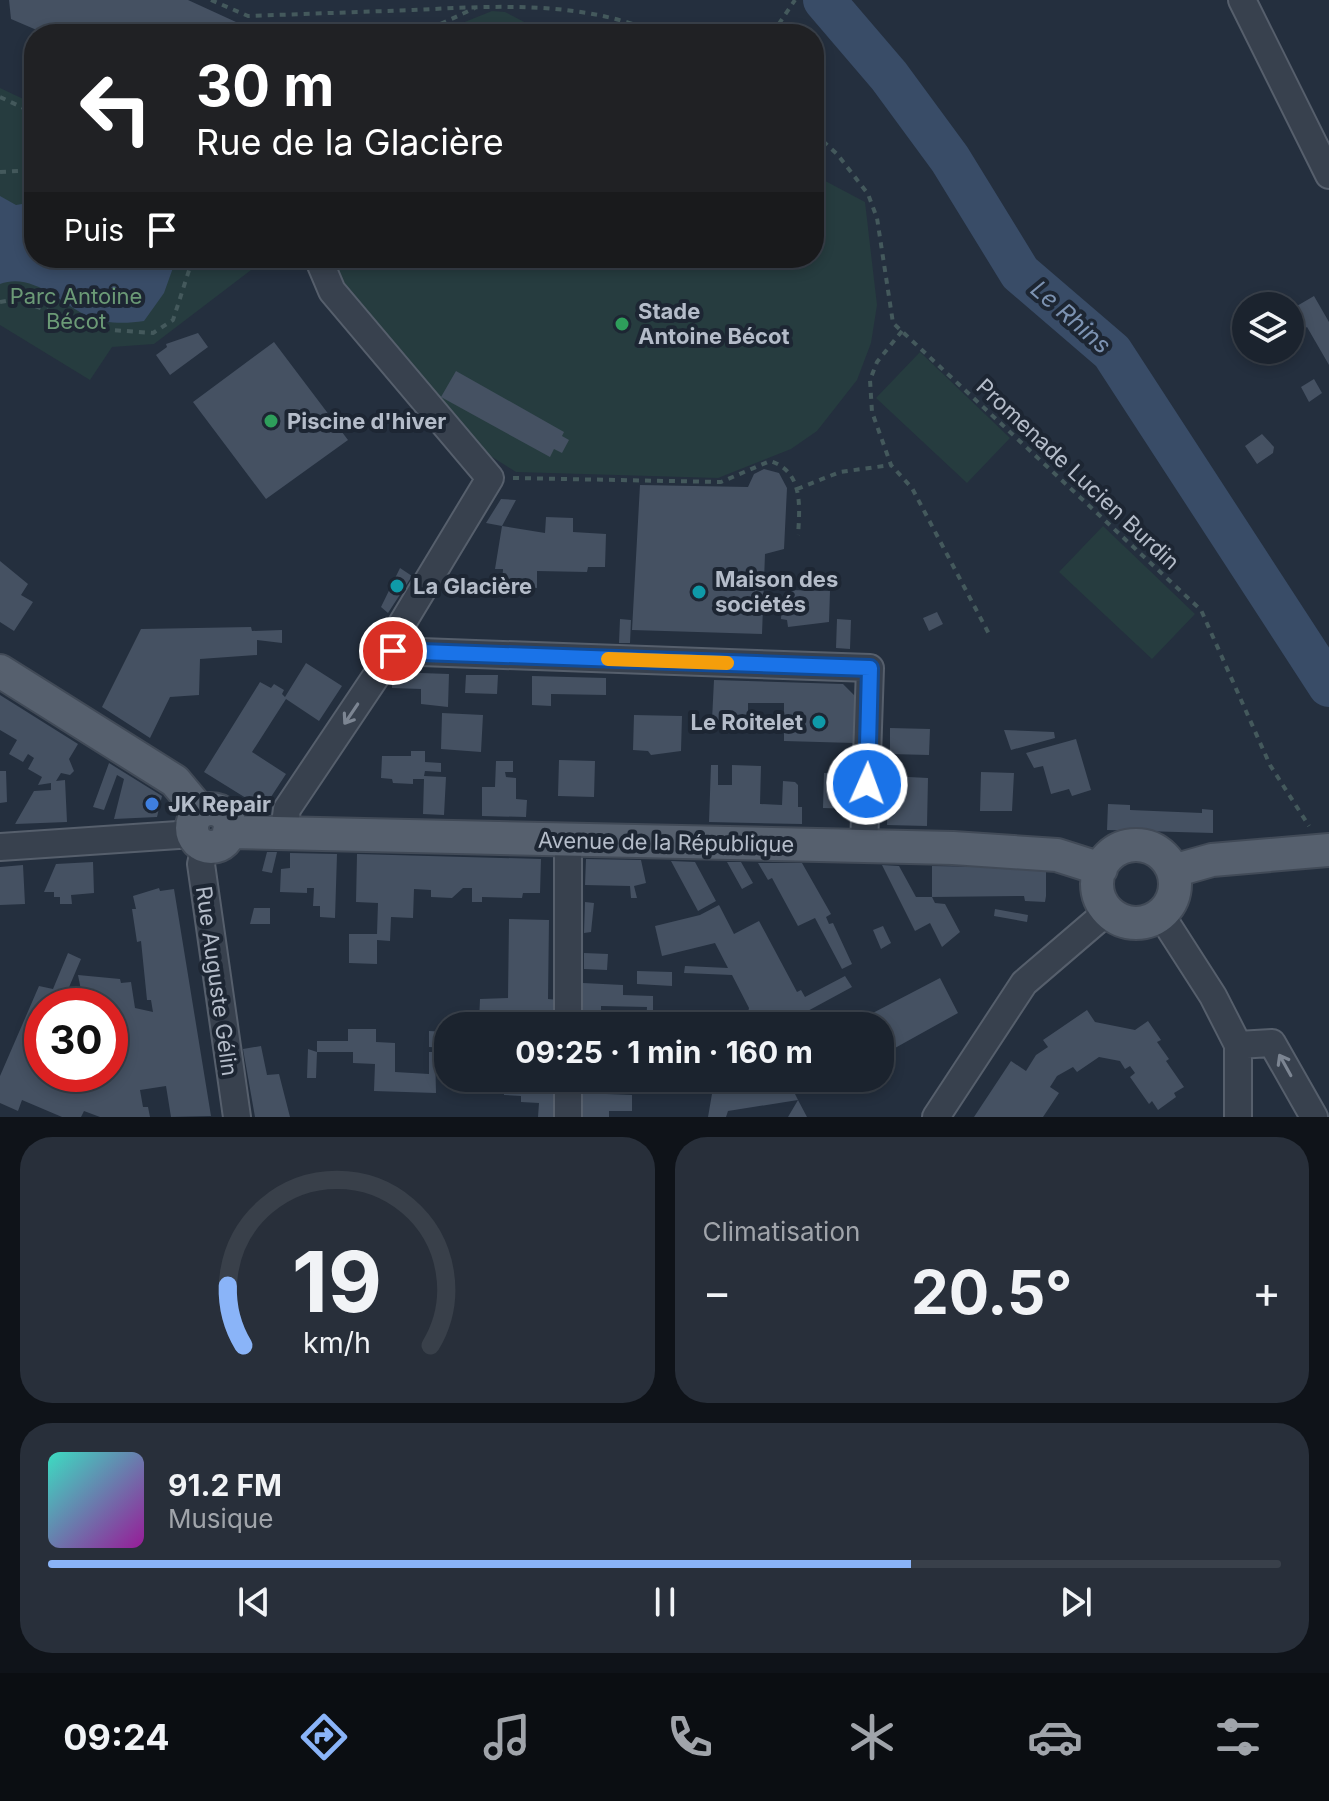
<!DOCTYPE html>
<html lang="fr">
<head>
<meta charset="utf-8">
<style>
	body { margin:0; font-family:Inter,sans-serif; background:#282f3a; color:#f1f3f6; height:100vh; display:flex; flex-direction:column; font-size:30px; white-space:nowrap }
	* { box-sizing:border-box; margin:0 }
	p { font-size:26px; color:#a0a4aa }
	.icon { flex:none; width:44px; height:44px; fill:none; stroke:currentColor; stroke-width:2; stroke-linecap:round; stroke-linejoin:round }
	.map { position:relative; height:1117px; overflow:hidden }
	.panel { display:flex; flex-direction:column; gap:20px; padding:20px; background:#0f1319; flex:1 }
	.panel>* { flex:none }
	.guide { position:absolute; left:24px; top:24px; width:800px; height:244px; border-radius:32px; box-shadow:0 4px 12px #0003,0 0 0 2px #39404a; background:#202124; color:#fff; overflow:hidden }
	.buttons { position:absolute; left:1232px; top:292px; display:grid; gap:16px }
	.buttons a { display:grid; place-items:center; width:72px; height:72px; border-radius:50%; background:#1b232e; box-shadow:0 4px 12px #0003,0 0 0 2px #39404a; font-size:40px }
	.speed { position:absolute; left:24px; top:988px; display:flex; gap:16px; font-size:40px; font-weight:700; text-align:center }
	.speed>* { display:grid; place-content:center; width:104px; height:104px; border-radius:50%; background:#1b232e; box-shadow:0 4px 12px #0003,0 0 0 2px #39404a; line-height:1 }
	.speed .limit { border:12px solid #d22; background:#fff; color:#111 }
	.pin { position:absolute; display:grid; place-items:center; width:68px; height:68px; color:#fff; margin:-34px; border:4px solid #fff; border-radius:50%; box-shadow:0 2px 8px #0007 }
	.me { position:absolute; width:88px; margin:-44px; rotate:2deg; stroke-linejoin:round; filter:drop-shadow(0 0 6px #0008) }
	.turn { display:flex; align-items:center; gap:28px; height:168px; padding:0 40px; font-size:36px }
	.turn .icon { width:104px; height:104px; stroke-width:2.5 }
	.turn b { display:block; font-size:56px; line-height:68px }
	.then { display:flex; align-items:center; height:76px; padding:0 40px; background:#0003; gap:16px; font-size:30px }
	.big { font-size:60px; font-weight:700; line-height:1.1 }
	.panel .card { flex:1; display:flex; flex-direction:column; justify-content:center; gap:12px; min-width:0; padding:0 28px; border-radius:32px; background:#282f3a }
	.panel .dial { align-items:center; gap:0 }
	.dial svg { height:208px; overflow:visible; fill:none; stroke:#39404a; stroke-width:7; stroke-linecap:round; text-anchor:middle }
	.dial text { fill:#f1f3f6; stroke:none }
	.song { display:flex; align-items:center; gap:24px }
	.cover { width:96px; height:96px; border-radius:12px; background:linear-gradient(135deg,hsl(170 70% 55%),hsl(300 70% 35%)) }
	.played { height:8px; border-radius:4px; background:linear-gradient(90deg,#8ab4f8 70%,#39404a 70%) }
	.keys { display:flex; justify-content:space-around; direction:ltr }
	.heat { display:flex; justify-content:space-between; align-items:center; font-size:44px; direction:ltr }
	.panel .tiles { flex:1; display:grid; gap:20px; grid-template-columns:1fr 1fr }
	.card:last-child { grid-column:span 2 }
	.trip { position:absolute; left:434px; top:1012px; width:460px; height:80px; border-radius:32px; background:#1b232e; box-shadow:0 4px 12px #0003,0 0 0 2px #39404a; font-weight:700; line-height:80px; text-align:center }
	.menu { display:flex; height:128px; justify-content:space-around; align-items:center; background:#0b0e12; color:#a0a4aa }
	.menu .icon { width:56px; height:56px }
	.menu .on { color:#8ab4f8 }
	.menu b { font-size:36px; color:#f1f3f6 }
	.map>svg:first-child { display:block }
</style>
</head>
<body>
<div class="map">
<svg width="1329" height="1117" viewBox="0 0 1329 1117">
	<rect width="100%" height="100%" fill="#242f3e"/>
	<!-- green -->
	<path fill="#263c3f" d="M492,11L505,12L547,34H435Z
		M0,88L34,104V258H267L154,344L112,347L90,380L0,325Z
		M814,175L865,202L877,305L871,343L857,380L817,431L791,449L718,478L516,472L473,445L342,290L336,258H814Z
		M920,352L1010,438L967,483L876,398Z
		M1103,526L1195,614L1152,659L1059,572Z"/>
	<!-- water -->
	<path fill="#394c67" d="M0,196L16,205L34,202V258H171L174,265L164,293L144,321C125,324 105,324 87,316C61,303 32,272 0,284Z"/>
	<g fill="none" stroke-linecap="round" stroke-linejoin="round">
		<!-- river -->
		<path stroke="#394c67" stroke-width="42" d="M824,0L889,76L950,159L1020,273L1112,352L1329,686"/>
	</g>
	<!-- building -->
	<path fill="#455162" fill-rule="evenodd" d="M9,0H188L236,22L230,34H46L11,19Z
		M1314,296L1329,322V365L1307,327L1293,336L1290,331V310Z
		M198,333L208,347L170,375L156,355L167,347L166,344Z
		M274,342L348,440L266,499L193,402Z
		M456,371L564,432L562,436L569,440L562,453L554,449L550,457L441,397Z
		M1314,379L1322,393L1309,402L1301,387Z
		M1262,434L1274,447L1273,453L1257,464L1245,446Z
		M764,469L779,473L787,488L784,549L765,554L762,634L632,630L640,485L748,487L754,474Z
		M501,499L516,500L502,526L486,523Z
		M546,517L573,518V532L606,534L605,567H588L587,572L537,571V588L502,586L503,569H495L502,526L545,533Z
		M0,561L28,584L21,595L33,602L14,631L0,622Z
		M400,568L412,576L388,613L381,607Z
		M789,590L830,591L829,622L788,627L787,620L781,619L782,601H788Z
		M937,612L943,624L929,631L923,618Z
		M620,619L631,620L630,643H619Z
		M837,619L851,620L850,649L836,648Z
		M251,627L252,631L282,630V643L257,640V655L200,659L199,695L170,697L150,738L102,707L141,629Z
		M306,663L342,686L319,721L286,699L252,752L286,774L269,800L254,803L204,772L260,682L271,688L274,684L284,690L282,694L285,697Z
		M392,672L449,674L448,707L421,704V689L392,688Z
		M466,675H498L497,694L465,693Z
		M532,676L606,678V695L551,694V706L532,705Z
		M714,680L843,684L855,696L854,743L784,741V703H748V720H712Z
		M0,695L78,744L69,759L74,771L70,775L61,773L56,781L65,780L67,822L15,824L34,791L51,790V783L38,785L42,777L28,769L34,758L28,754L23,762L9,754L17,740L0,730Z
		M442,713L483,715L481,752L441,749Z
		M634,715L682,716L681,751L651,755L648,751L633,750Z
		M890,728L930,729L929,755L890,754Z
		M1004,730L1054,732L1055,738L1011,750Z
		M1076,739L1091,790L1072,796L1069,789L1051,794L1043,766L1034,768L1026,753Z
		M411,751H425V762L441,763V772L425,771L424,776L446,777L444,815L423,814L424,779H413V784L393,783L392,779L381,778L382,756H411Z
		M559,760L595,761L594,797L558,796Z
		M496,761H513V772H505L506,777L516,778V799L527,800L526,817L482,816V787H495Z
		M109,763L162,796L157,817L114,819L124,779L117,775L104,810L93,807Z
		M711,765H718V785H732V765L761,766L760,804L782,805L783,781L795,782L798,785V807H802V824L709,822Z
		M0,771H6L7,802L0,803Z
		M981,772L1014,773L1012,811H980Z
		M824,773L854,774L853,809L823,808Z
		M889,776L928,778L927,826L887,825Z
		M1108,804L1130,805V810L1202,813V809L1213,810V833L1107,830Z
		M267,852H277L272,873L262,871Z
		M290,853L337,854L335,918L320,917V906H313L314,888H307V893L280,892L281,869L290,868Z
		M357,854L541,859L540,893H523L522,898L482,897V902H472V888H463L452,898L431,897V890L414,889L413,918L391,917L390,941L377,940V964L349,963V934H377L378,903L356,902Z
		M586,859L641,860L646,883L634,886L637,898H631L630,886L585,885Z
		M671,861L695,862L716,901L698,911Z
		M93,862L94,893L71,895L72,904H60V897H54V892H44L56,864Z
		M727,862H741L753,883L742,889Z
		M758,863H802L831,914L826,917L829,924L833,923L852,964L842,969L815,918L798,926L772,878L768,880Z
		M23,865L25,904L0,905V867Z
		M882,865L899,866L916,897H932V866L1046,868V896L1045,902L1025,901L1024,896L932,897L935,903L945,904L960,932L942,947L930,923L915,931Z
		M159,888L160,891L174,889L211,1116L171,1117L166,1086L140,1090L143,1107H148L150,1117H100L84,1111L81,1117H62L22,1100L18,1111L0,1103V1076L39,986L53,989L68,953L81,959L67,992L82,995L78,975L120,979L121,983L131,982L135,1008L153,1012L151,1000H147L141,941L137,942L132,909H136L133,896ZM42,1006H110V1074H42Z
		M585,902L594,903L591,932L584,933Z
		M719,905L734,934L759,921L797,992L801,990L805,997L845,976L852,987L780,1026H745L749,1008L732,975L684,973L685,966L728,968L715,943L662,956L655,926L700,915Z
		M254,908H270V924H250Z
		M995,909L1028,915L1027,922L994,916Z
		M509,919L549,920L548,999L559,1000L558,1026H491V1022H479L480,999L508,998Z
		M883,926L891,943L881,949L873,930Z
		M584,953L608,954L607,970L584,969Z
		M637,971L672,972V986L637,984Z
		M940,978L958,1013L886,1053L880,1042V1026H872L867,1016Z
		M583,983L623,985V995L653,996V1025L646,1024L647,1007L601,1006V1026H582Z
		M1087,1010L1095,1022L1135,1030L1148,1021L1161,1040L1157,1042L1169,1059L1166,1061L1184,1087L1174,1093L1176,1097L1158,1110L1152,1101L1149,1104L1130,1077L1135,1073L1130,1066L1125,1069L1120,1061L1099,1057L1077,1072L1073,1067L1057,1076L1050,1087L1059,1093L1043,1117H974L1011,1061L1026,1071L1036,1055L1048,1047L1043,1040Z
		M348,1029H376V1042L395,1043V1072L429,1074V1052H435L436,1093L374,1091L375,1064L353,1063V1052H317V1041H348Z
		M429,1031L448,1032L447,1048L429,1047Z
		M261,1046L267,1075L279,1074L290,1117H255L243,1049Z
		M308,1049L317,1052L316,1078H307Z
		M523,1078H557L556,1117H538L539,1103L521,1102V1096L504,1095V1091L510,1092V1084H523Z
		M734,1078H787L798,1100L807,1117H788L798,1100L728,1111L726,1117H708L713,1088H732Z
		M581,1093L632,1095V1111H609V1117H580Z"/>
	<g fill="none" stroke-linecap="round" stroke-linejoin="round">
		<!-- minor casing -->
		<g stroke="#565f6c" stroke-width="30">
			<path id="minor" d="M1242,0L1329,175
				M318,258L332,291L490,478L397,632L393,651
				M284,831L287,809L393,651L870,668L864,846
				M568,840V1026
				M205,846L201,864L237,1117
				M0,847L193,834
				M1161,915L1213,996L1238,1045V1117
				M1238,1045L1272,1043L1314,1117
				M568,1078V1117
				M936,1117L1024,983L1108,911"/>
		</g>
		<!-- major casing -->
		<g stroke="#414a57" stroke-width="36">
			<path id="major" d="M0,671L175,781L200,811
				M192 828a19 19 0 1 1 38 0a19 19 0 1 1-38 0Z
				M229,832L953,848L1057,855L1101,869
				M1097 884a39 39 0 1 1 78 0a39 39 0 1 1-78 0Z
				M1173,871L1212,860L1329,850"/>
		</g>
		<!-- path -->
		<path stroke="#44595c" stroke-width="4" stroke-dasharray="6 6" stroke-linecap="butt" d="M211,0L248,16C303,14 358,12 413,10C495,6 582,0 659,34
			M419,34L475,8
			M772,34L795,0
			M0,97L34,113
			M28,110L30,167
			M814,133L837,154L868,194L877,218L893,323L1201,610L1270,765L1309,826
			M0,172L34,170
			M0,302L11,300L32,305L98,329L153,333L173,320L193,258
			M902,331L877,362L870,380L872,412L891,465L912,488L989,634
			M513,478L721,482L770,461C803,471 800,506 798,535
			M797,489L840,472L891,465"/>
		<!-- minor -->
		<use href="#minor" stroke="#38414e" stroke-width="26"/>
		<!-- major -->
		<use href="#major" stroke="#56606e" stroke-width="32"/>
	</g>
	<!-- one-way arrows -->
	<defs><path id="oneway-shaft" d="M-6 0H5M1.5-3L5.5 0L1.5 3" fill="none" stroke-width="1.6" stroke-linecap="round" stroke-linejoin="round" transform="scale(2)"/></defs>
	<g stroke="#7c8592">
		<use href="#oneway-shaft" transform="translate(351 714) rotate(124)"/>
		<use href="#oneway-shaft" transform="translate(1285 1065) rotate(-119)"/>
	</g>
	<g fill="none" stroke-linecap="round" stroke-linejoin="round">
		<!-- route casing -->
		<g stroke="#114b97" stroke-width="20">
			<path id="route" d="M393,651L870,668L867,784"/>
		</g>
		<!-- route -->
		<use href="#route" stroke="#1a73e8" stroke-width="14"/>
		<!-- slow -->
		<path stroke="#f59e0b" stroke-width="14" d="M608,659L727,663"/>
	</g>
	<!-- markers -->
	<g fill="#2e9e5b" stroke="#1d2633" stroke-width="3">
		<circle cx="622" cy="324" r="8"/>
		<circle cx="271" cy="421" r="8"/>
	</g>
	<g fill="#0f9aa8" stroke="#1d2633" stroke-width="3">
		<circle cx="397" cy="586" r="8"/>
		<circle cx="699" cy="592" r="8"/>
		<circle cx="819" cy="722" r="8"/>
	</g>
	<circle fill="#3f7fe0" stroke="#1d2633" stroke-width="3" cx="152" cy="804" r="8"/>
	<g text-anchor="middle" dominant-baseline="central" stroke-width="8" stroke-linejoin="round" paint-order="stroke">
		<!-- park labels -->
		<g font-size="22" fill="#6b9a76" stroke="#1d2633">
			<text x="76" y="296">Parc Antoine<tspan x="76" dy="25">Bécot</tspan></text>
		</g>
		<!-- poi labels -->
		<g font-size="22" font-weight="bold" fill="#b4bcc9" stroke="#1d2633" text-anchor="start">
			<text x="638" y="311">Stade<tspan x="638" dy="25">Antoine Bécot</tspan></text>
			<text x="287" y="421">Piscine d'hiver</text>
			<text x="715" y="579">Maison des<tspan x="715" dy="25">sociétés</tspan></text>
			<text x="413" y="586">La Glacière</text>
			<text x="803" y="722" text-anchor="end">Le Roitelet</text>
			<text x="168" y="804">JK Repair</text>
		</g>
		<!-- street labels -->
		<g font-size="22" fill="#b4bcc9" stroke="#1d2633">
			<text transform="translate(1078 474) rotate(43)">Promenade Lucien Burdin</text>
			<text transform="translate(666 842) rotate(1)">Avenue de la République</text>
			<text transform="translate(217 981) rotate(82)">Rue Auguste Gélin</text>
		</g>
		<!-- water labels -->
		<g font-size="24" font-style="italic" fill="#7c92b1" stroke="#1d2633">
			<text transform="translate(1071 317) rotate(41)">Le Rhins</text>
		</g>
	</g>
</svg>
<div class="buttons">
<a><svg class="icon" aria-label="layers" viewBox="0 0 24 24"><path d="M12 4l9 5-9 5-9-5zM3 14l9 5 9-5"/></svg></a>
</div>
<div class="speed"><div class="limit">30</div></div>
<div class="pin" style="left:393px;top:651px;background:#d93025"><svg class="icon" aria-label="arrive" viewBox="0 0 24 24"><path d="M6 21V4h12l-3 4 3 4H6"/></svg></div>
<svg class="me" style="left:867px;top:784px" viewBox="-20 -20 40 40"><circle r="17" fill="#1a73e8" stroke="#fff" stroke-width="3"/><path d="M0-11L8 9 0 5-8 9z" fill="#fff"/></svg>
<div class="trip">09:25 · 1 min · 160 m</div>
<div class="guide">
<div class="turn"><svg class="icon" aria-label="left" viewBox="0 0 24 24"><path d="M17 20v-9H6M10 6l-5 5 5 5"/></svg><div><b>30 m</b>Rue de la Glacière</div></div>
<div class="then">Puis<svg class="icon" aria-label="arrive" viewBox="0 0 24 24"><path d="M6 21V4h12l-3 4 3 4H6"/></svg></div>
</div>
</div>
<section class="panel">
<div class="tiles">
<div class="card dial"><svg viewBox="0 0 100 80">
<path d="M14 69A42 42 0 1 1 86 69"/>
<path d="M14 69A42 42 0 0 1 8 46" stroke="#8ab4f8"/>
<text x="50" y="56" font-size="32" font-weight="700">19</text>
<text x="50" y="72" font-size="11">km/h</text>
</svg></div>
<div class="card"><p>Climatisation</p>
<div class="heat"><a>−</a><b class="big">20.5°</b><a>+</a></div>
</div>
<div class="card">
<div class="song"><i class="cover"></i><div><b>91.2 FM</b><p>Musique</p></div></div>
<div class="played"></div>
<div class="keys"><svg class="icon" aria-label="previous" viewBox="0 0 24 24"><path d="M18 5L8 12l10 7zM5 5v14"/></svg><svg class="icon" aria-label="pause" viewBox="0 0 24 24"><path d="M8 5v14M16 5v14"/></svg><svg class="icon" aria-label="next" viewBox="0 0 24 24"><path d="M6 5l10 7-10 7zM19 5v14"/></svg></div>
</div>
</div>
</section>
<nav class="menu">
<b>09:24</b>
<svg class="icon on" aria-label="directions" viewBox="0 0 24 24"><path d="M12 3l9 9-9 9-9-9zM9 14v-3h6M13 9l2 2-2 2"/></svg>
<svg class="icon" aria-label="music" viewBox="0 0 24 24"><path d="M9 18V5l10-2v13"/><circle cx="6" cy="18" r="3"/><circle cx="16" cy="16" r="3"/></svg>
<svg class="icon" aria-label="phone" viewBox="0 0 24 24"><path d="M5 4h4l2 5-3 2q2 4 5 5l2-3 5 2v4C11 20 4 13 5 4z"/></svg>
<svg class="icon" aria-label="climate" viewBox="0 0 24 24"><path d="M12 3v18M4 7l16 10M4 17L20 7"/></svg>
<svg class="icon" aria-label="car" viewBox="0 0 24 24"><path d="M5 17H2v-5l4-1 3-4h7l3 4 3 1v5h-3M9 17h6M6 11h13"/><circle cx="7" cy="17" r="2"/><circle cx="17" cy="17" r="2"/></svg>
<svg class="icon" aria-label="filters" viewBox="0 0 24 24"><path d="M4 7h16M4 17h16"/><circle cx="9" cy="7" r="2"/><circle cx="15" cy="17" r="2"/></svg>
</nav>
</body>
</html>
